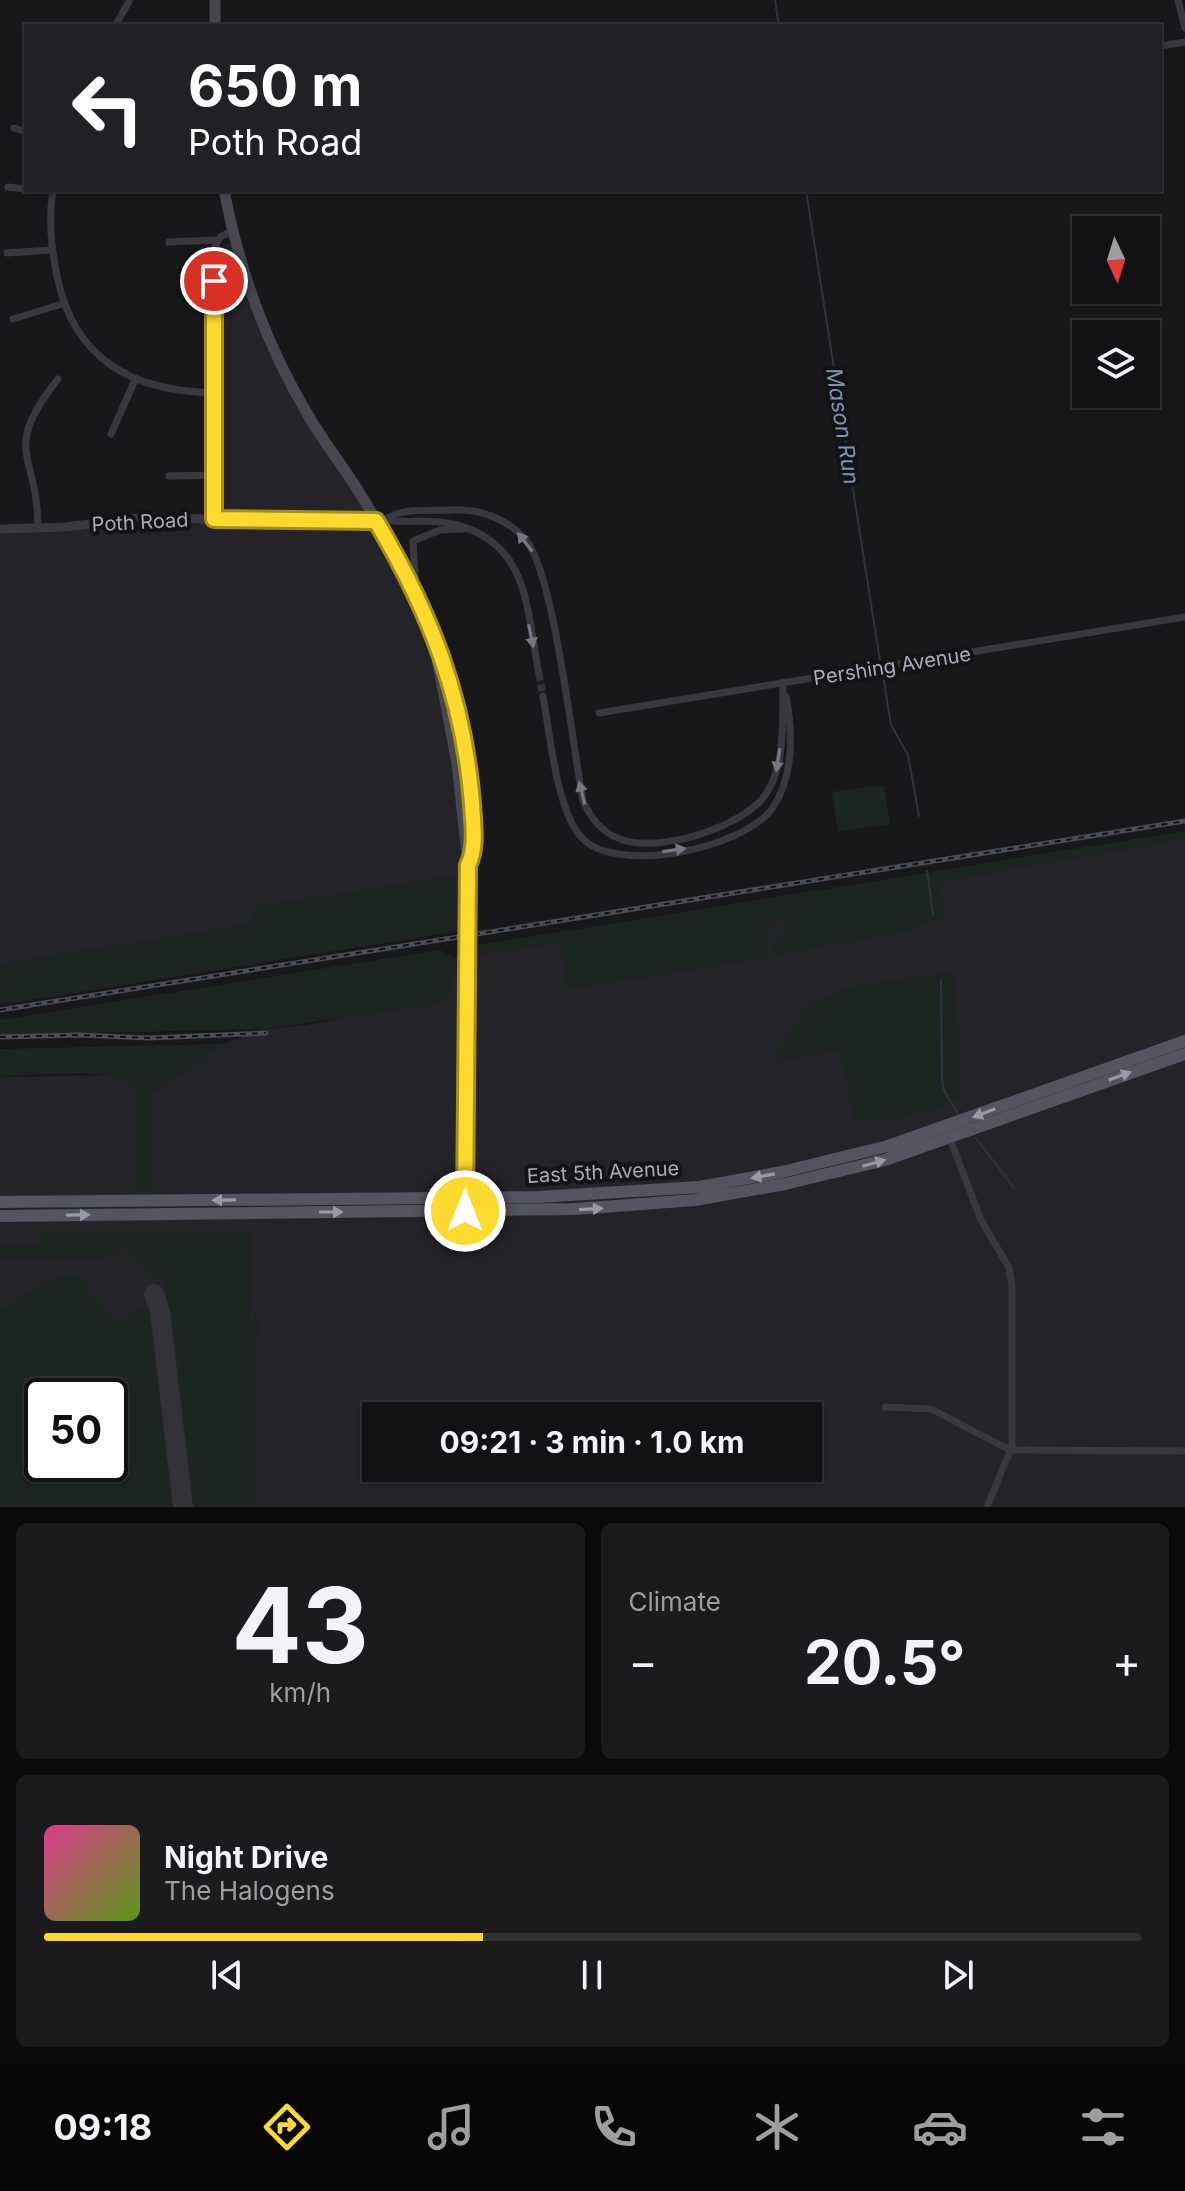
<!DOCTYPE html>
<html lang="en">
<head>
<meta charset="utf-8">
<style>
	body { margin:0; font-family:Inter,sans-serif; background:#1b1b1d; color:#f1f3f6; height:100vh; display:flex; flex-direction:column; font-size:30px; white-space:nowrap }
	* { box-sizing:border-box; margin:0 }
	p { font-size:26px; color:#9c9ea0 }
	.icon { flex:none; width:44px; height:44px; fill:none; stroke:currentColor; stroke-width:2; stroke-linecap:round; stroke-linejoin:round }
	.map { position:relative; height:1507px; overflow:hidden }
	.panel { display:flex; flex-direction:column; gap:16px; padding:16px; background:#0a0a0b; flex:1 }
	.panel>* { flex:none }
	.banner { position:absolute; left:24px; top:24px; width:1138px; height:168px; border-radius:0px; box-shadow:0 2px 6px #0004,0 0 0 2px #313234; background:#202124; color:#fff; overflow:hidden }
	.needle { width:52px; rotate:176deg }
	.controls { position:absolute; left:1072px; top:216px; display:grid; gap:16px }
	.controls a { display:grid; place-items:center; width:88px; height:88px; border-radius:0px; background:#121214; box-shadow:0 2px 6px #0004,0 0 0 2px #313234; font-size:40px }
	.speed { position:absolute; left:24px; top:1378px; display:flex; gap:16px; font-size:40px; font-weight:700; text-align:center }
	.speed>* { display:grid; place-content:center; width:104px; height:104px; border-radius:50%; background:#121214; box-shadow:0 2px 6px #0004,0 0 0 2px #313234; line-height:1 }
	.speed .limit { border:4px solid #111; border-radius:12px; background:#fff; color:#111 }
	.pin { position:absolute; display:grid; place-items:center; width:68px; height:68px; color:#fff; margin:-34px; border:4px solid #fff; border-radius:50%; box-shadow:0 2px 8px #0007 }
	.me { position:absolute; width:88px; margin:-44px; rotate:0deg; stroke-linejoin:round; filter:drop-shadow(0 0 6px #0008) }
	.turn { display:flex; align-items:center; gap:28px; height:168px; padding:0 32px; font-size:36px }
	.turn .icon { width:104px; height:104px; stroke-width:2.5 }
	.turn b { display:block; font-size:56px; line-height:68px }
	.big { font-size:60px; font-weight:700; line-height:1.1 }
	.panel .tile { flex:1; display:flex; flex-direction:column; justify-content:center; gap:12px; min-width:0; padding:0 28px; border-radius:12px; background:#1b1b1d }
	.panel .dial { align-items:center; gap:0 }
	.dial b { font-size:104px; line-height:1 }
	.song { display:flex; align-items:center; gap:24px }
	.cover { width:96px; height:96px; border-radius:12px; background:linear-gradient(135deg,hsl(330 70% 55%),hsl(90 70% 35%)) }
	.played { height:8px; border-radius:4px; background:linear-gradient(90deg,#fdda2d 40%,#313234 40%) }
	.keys { display:flex; justify-content:space-around; direction:ltr }
	.heat { display:flex; justify-content:space-between; align-items:center; font-size:44px; direction:ltr }
	.panel .tiles { flex:1; display:grid; gap:16px; grid-template-columns:1fr 1fr }
	.tile:last-child { grid-column:span 2 }
	.trip { position:absolute; left:362px; top:1402px; width:460px; height:80px; border-radius:0px; background:#121214; box-shadow:0 2px 6px #0004,0 0 0 2px #313234; font-weight:700; line-height:80px; text-align:center }
	.dock { display:flex; height:128px; justify-content:space-around; align-items:center; background:#070708; color:#9c9ea0 }
	.dock .icon { width:56px; height:56px }
	.dock .active { color:#fdda2d }
	.dock b { font-size:36px; color:#f1f3f6 }
	.map>svg:first-child { display:block }
</style>
</head>
<body>
<div class="map">
<svg width="1185" height="1507" viewBox="0 0 1185 1507">
	<rect width="100%" height="100%" fill="#18181a"/>
	<!-- built -->
	<path fill="#242327" fill-rule="evenodd" d="M235,242L278,360L407,575L457,719L465,780L467,874L252,908V924L0,965V530L110,521L221,518L220,247Z
		M1185,838V1507H0V1077L113,1075L131,1082L138,1090V1191H150L151,1095L222,1044L265,1029L307,1025L451,996L455,958L561,942L567,989L765,957L770,922H790V929L915,930L914,924L940,881ZM42,1396H110V1464H42ZM376,1416H808V1468H376Z"/>
	<!-- green -->
	<path fill="#1d2520" fill-rule="evenodd" d="M884,785L890,824L838,832L832,792Z
		M1185,831V838L940,881L943,920L915,924L916,930L771,956L777,939L786,938V929L790,928L789,922H771L766,957L567,989L561,942L478,955V945Z
		M460,875L459,931L0,1005V965L251,924L252,908Z
		M440,950L455,958L451,996L440,1004L265,1029L0,1035V1020Z
		M952,971L956,987L959,1098L953,1103L897,1119L855,1120L840,1053L834,1050L781,1062L776,1052L812,1003L847,988Z
		M222,1044L151,1095L150,1191L138,1192V1090C115,1064 35,1076 0,1077V1049Z
		M41,1232L252,1234L250,1319H258L256,1507H191L165,1283L128,1247L111,1258L0,1259V1246L40,1245Z
		M63,1275L85,1277L86,1289L120,1324L140,1306L151,1312L174,1507H0V1311L48,1280ZM42,1396H110V1464H42Z"/>
	<g fill="none" stroke-linecap="round" stroke-linejoin="round">
		<!-- stream -->
		<path stroke="#2d343f" stroke-width="2" d="M775,0L779,26
			M806,190L880,661
			M883,675L891,725L908,755L919,816
			M927,871L933,914
			M941,979L942,1079L944,1090L958,1114
			M976,1138L1014,1188"/>
		<!-- taxiway -->
		<path stroke="#323237" stroke-width="20" d="M154,1294L160,1311L183,1507"/>
		<!-- minor-tunnel -->
		<path stroke="#35353a" stroke-width="7" stroke-dasharray="7 3.5" stroke-linecap="butt" d="M539,674L543,696"/>
		<!-- minor -->
		<path stroke="#38383f" stroke-width="7" d="M1178,0L1185,28
			M115,26L130,0
			M1160,46L1185,42
			M14,128L26,132
			M8,187L26,189
			M36,190L53,191
			M53,190C48,219 51,247 57,276C74,360 132,391 214,393
			M169,242L217,240
			M7,253L51,250
			M13,319L62,304
			M111,434L135,380
			M169,476L214,475
			M214,519V249L220,237L232,231
			M385,520C401,507 429,511 449,510C478,508 507,518 526,540C554,573 573,749 583,801C591,818 601,832 620,839C658,854 747,827 768,791C786,760 782,716 783,682
			M385,520C407,524 431,518 453,524C530,542 526,609 539,674
			M38,528C38,452 0,452 58,379
			M416,593L413,541L440,530L462,529
			M543,696C550,734 556,808 581,837C616,876 743,848 772,809C794,777 793,732 786,696
			M599,713L1185,617
			M949,1136L981,1220L1009,1268L1012,1287V1446L987,1507
			M885,1407L931,1409L1010,1450L1185,1451"/>
		<!-- tertiary -->
		<path stroke="#38383f" stroke-width="9" d="M0,529L65,527L139,518L376,521"/>
		<!-- secondary -->
		<path stroke="#46474f" stroke-width="11" d="M215,0V26
			M224,190C239,269 266,344 307,413C323,442 344,467 361,495C391,543 414,592 434,644C459,674 486,831 468,865
			M434,644L457,763L468,865L465,1211"/>
		<!-- primary -->
		<path stroke="#54555e" stroke-width="12" d="M0,1202L538,1197L699,1187L782,1172L888,1146L1185,1041
			M0,1216L575,1209L695,1200L785,1184L885,1160L1185,1054"/>
		<!-- rail casing -->
		<g stroke="#4b4c54" stroke-width="5">
			<path id="rail" d="M0,1010L1185,821
				M0,1037L79,1035L149,1038L266,1033"/>
		</g>
		<!-- rail -->
		<use href="#rail" stroke="#131315" stroke-width="2" stroke-dasharray="6" stroke-linecap="butt"/>
	</g>
	<!-- one-way arrows -->
	<defs><path id="oneway-solid" d="M-6-.8H1V-3.2L6.5 0L1 3.2V.8H-6Z" transform="scale(2)"/></defs>
	<g fill="#767783">
		<use href="#oneway-solid" transform="translate(525 542) rotate(-128)"/>
		<use href="#oneway-solid" transform="translate(531 636) rotate(78)"/>
		<use href="#oneway-solid" transform="translate(778 760) rotate(99)"/>
		<use href="#oneway-solid" transform="translate(582 793) rotate(-104)"/>
		<use href="#oneway-solid" transform="translate(674 850) rotate(-9)"/>
	</g>
	<g fill="#989aa8">
		<use href="#oneway-solid" transform="translate(1120 1076) rotate(-20)"/>
		<use href="#oneway-solid" transform="translate(984 1113) rotate(159)"/>
		<use href="#oneway-solid" transform="translate(874 1163) rotate(-16)"/>
		<use href="#oneway-solid" transform="translate(763 1176) rotate(170)"/>
		<use href="#oneway-solid" transform="translate(224 1200) rotate(179)"/>
		<use href="#oneway-solid" transform="translate(591 1209) rotate(-3)"/>
		<use href="#oneway-solid" transform="translate(331 1212)"/>
		<use href="#oneway-solid" transform="translate(78 1215) rotate(-1)"/>
	</g>
	<g fill="none" stroke-linecap="round" stroke-linejoin="round">
		<!-- route casing -->
		<g stroke="#a48e1d" stroke-width="20">
			<path id="route" d="M214,281V519L376,521C430,612 464,698 472,804C473,823 477,848 468,865L465,1211"/>
		</g>
		<!-- route -->
		<use href="#route" stroke="#fdda2d" stroke-width="14"/>
	</g>
	<g text-anchor="middle" dominant-baseline="central" stroke-width="8" stroke-linejoin="round" paint-order="stroke">
		<!-- street labels -->
		<g font-size="20" fill="#a9abba" stroke="#131315">
			<text transform="translate(140 522) rotate(-3)">Poth Road</text>
			<text transform="translate(892 666) rotate(-9)">Pershing Avenue</text>
			<text transform="translate(603 1172) rotate(-3)">East 5th Avenue</text>
		</g>
		<!-- water labels -->
		<g font-size="22" font-style="italic" fill="#7e93b7" stroke="#131315">
			<text transform="translate(843 426) rotate(81)">Mason Run</text>
		</g>
	</g>
</svg>
<div class="controls">
<a><svg class="needle" viewBox="-14 -14 28 28"><path d="M0-13l5 13h-10z" fill="#e53935"/><path d="M0 13l5-13h-10z" fill="#9c9ea0"/></svg></a>
<a><svg class="icon" aria-label="layers" viewBox="0 0 24 24"><path d="M12 4l9 5-9 5-9-5zM3 14l9 5 9-5"/></svg></a>
</div>
<div class="speed"><div class="limit">50</div></div>
<div class="pin" style="left:214px;top:281px;background:#d93025"><svg class="icon" aria-label="arrive" viewBox="0 0 24 24"><path d="M6 21V4h12l-3 4 3 4H6"/></svg></div>
<svg class="me" style="left:465px;top:1211px" viewBox="-20 -20 40 40"><circle r="17" fill="#fdda2d" stroke="#fff" stroke-width="3"/><path d="M0-11L8 9 0 5-8 9z" fill="#fff"/></svg>
<div class="trip">09:21 · 3 min · 1.0 km</div>
<div class="banner">
<div class="turn"><svg class="icon" aria-label="left" viewBox="0 0 24 24"><path d="M17 20v-9H6M10 6l-5 5 5 5"/></svg><div><b>650 m</b>Poth Road</div></div>
</div>
</div>
<section class="panel">
<div class="tiles">
<div class="tile dial"><b>43</b><p>km/h</p></div>
<div class="tile"><p>Climate</p>
<div class="heat"><a>−</a><b class="big">20.5°</b><a>+</a></div>
</div>
<div class="tile">
<div class="song"><i class="cover"></i><div><b>Night Drive</b><p>The Halogens</p></div></div>
<div class="played"></div>
<div class="keys"><svg class="icon" aria-label="previous" viewBox="0 0 24 24"><path d="M18 5L8 12l10 7zM5 5v14"/></svg><svg class="icon" aria-label="pause" viewBox="0 0 24 24"><path d="M8 5v14M16 5v14"/></svg><svg class="icon" aria-label="next" viewBox="0 0 24 24"><path d="M6 5l10 7-10 7zM19 5v14"/></svg></div>
</div>
</div>
</section>
<nav class="dock">
<b>09:18</b>
<svg class="icon active" aria-label="directions" viewBox="0 0 24 24"><path d="M12 3l9 9-9 9-9-9zM9 14v-3h6M13 9l2 2-2 2"/></svg>
<svg class="icon" aria-label="music" viewBox="0 0 24 24"><path d="M9 18V5l10-2v13"/><circle cx="6" cy="18" r="3"/><circle cx="16" cy="16" r="3"/></svg>
<svg class="icon" aria-label="phone" viewBox="0 0 24 24"><path d="M5 4h4l2 5-3 2q2 4 5 5l2-3 5 2v4C11 20 4 13 5 4z"/></svg>
<svg class="icon" aria-label="climate" viewBox="0 0 24 24"><path d="M12 3v18M4 7l16 10M4 17L20 7"/></svg>
<svg class="icon" aria-label="car" viewBox="0 0 24 24"><path d="M5 17H2v-5l4-1 3-4h7l3 4 3 1v5h-3M9 17h6M6 11h13"/><circle cx="7" cy="17" r="2"/><circle cx="17" cy="17" r="2"/></svg>
<svg class="icon" aria-label="filters" viewBox="0 0 24 24"><path d="M4 7h16M4 17h16"/><circle cx="9" cy="7" r="2"/><circle cx="15" cy="17" r="2"/></svg>
</nav>
</body>
</html>
